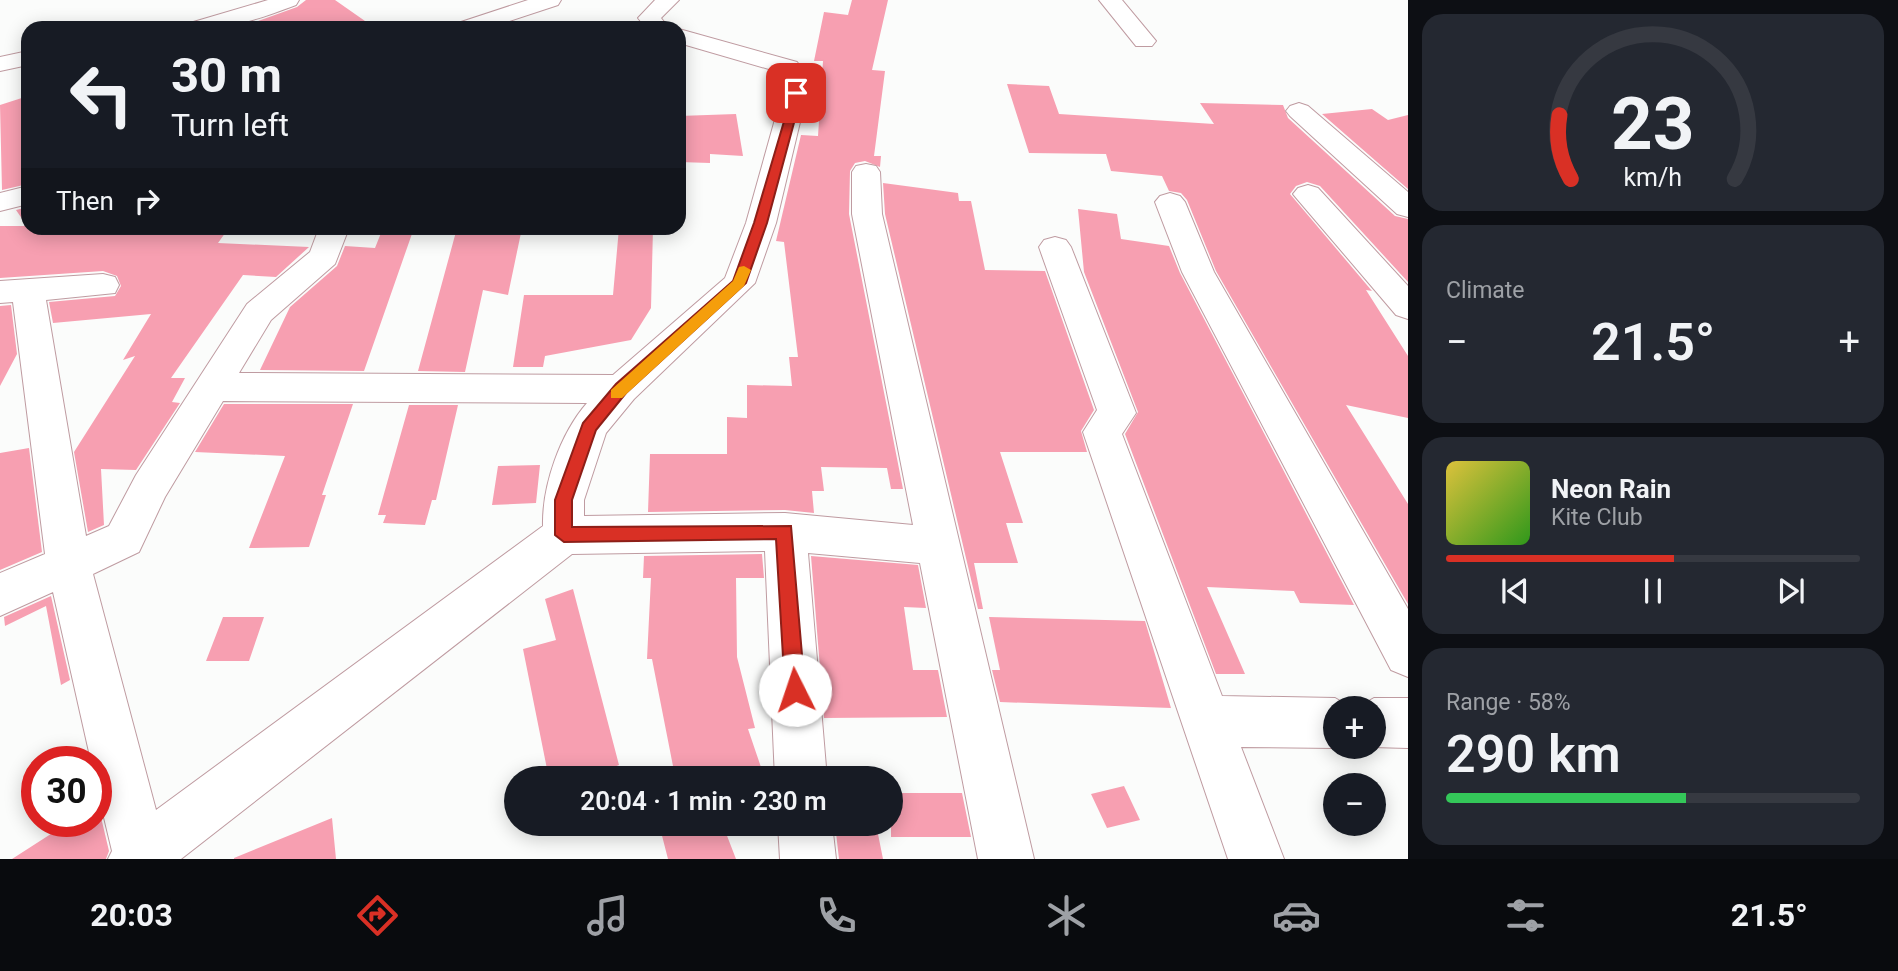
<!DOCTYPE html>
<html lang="en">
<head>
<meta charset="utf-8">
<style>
	body { margin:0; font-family:Roboto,sans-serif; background:#242831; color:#f1f3f6; height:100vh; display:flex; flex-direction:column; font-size:26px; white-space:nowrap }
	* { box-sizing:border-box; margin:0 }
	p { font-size:23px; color:#9ea1a6 }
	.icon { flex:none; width:38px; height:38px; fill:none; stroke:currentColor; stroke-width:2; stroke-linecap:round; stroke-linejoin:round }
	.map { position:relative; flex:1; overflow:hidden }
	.details { display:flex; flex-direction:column; gap:14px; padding:14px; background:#0d0f14; width:490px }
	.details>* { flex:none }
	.banner { position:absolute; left:21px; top:21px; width:665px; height:214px; border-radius:21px; box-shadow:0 4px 18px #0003; background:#171b24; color:#f1f3f6; overflow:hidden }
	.tools { position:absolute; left:1323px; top:696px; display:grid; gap:14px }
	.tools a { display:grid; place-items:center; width:63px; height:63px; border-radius:50%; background:#171b24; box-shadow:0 4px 18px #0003; font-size:35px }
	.speed { position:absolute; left:21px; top:746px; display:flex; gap:14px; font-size:35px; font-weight:700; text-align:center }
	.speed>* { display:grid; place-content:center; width:91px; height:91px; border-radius:50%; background:#171b24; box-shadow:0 4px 18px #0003; line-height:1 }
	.speed .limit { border:10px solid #d22; background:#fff; color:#111 }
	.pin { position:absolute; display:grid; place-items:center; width:60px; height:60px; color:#fff; margin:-30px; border-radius:14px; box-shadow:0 4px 10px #0006 }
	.me { position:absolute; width:77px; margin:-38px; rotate:356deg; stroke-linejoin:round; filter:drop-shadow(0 0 5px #0008) }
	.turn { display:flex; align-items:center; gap:24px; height:147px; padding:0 35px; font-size:32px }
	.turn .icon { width:91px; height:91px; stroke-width:2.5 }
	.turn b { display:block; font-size:49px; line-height:60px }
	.then { display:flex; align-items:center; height:66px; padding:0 35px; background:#0003; gap:14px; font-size:26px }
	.big { font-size:52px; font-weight:600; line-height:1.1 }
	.details .card { flex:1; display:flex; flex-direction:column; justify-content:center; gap:10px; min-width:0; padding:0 24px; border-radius:21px; background:#242831 }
	.details .dial { align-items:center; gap:0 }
	.dial svg { height:182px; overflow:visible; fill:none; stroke:#363941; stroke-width:7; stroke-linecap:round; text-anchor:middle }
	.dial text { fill:#f1f3f6; stroke:none }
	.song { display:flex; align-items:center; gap:21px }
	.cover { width:84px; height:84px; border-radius:10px; background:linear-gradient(135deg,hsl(50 70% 55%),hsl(110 70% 35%)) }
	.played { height:7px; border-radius:4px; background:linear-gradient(90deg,#d93025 55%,#363941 55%) }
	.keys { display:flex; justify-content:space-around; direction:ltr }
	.heat { display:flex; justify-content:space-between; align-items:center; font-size:38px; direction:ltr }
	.charge { height:10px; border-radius:5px; background:linear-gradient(90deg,#34c759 58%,#363941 0) }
	.trip { position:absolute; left:504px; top:766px; width:399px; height:70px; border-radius:35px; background:#171b24; box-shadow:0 4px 18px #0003; font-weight:600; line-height:70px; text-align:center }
	.dock { display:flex; height:112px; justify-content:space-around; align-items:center; background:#090b0e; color:#9ea1a6 }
	.dock .icon { width:49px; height:49px }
	.dock .current { color:#d93025 }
	.dock b { font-size:32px; color:#f1f3f6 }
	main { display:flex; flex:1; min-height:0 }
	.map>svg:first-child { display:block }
</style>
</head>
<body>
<main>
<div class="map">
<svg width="1408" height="859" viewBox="0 0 1408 859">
	<rect width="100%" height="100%" fill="#fbfcfb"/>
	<!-- building -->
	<path fill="#f79fb1" d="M306,0H335L375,28H239L297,7Z
		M852,0H888L872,70L885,71L874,156H881L880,167L865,161L855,163L850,171L849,214L903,489H891L887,468L821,467L824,491H812L814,513L785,510L648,512L650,454H727V417L747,418V385L792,386L789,357H798L784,242L776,241L801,135L818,136L823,61H814L824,12L848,15Z
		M1007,84L1049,86L1059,114L1214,124L1200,103L1283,105L1288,118L1395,216L1408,219V282L1320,186L1307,182L1296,186L1290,194L1372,291L1366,290L1408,356V418L1346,405L1408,504V604L1216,271L1187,200L1181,193L1169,191L1162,176L1111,171L1106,154L1029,153Z
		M28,96V184L2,190L0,105Z
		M1372,109L1388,120L1408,115V189L1322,114Z
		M736,114L743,156L710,154V163L679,162V116Z
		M883,183L958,193L959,201H971L985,270L1045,271L1094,410L1081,431L1087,452H1000L1023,523H1006L1018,563H974L983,609H978L885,214Z
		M28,207V228H214L228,229L218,243L309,247L276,277L243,275L171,378H185L172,402L180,403L136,470L101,469L104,525L88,532L74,452L135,356L123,360L151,314L53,323L49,302L115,296L121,286L117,276L103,271L0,278V226H27L16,210Z
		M1078,209L1117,214L1121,239L1169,246L1180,273L1354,605L1300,603L1294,591L1207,587L1245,674H1216L1125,434L1138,412L1084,272Z
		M383,228H414L364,371L260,370L290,307L337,266L345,246L375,248Z
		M457,228H522L508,295L483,290L465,372L418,371Z
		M619,228H653L651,308L631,340L545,356L543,367H513L524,295H613Z
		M11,305L17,354L0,386V306Z
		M224,404H353L322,495H326L309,547L249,548L285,456L195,452Z
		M409,405H458L436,500H432L425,525L383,523L386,515H378Z
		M29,448L42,552L0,570V453Z
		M540,465L536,503L492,505L498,466Z
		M762,554L764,578H736L737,657L755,728L748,729L765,779H648L647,775L673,766L652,659H647L651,578H643L644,556Z
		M811,556L918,565L926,608L904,607L913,670H938L947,717L824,718Z
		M573,589L619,765L585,779H549L523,649L556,640L545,599Z
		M51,596L70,680L61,685L46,606L5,626L4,617Z
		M223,617H264L249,661H206Z
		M989,617L1145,621L1171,708L1000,702L992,670H1000Z
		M1124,786L1140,820L1107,828L1091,794Z
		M891,793H962L971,837H891Z
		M96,796L109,851L106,859H12L71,821H96Z
		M332,818L336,859H234V858Z
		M659,824H735L724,828L736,859H668Z
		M835,824H876L883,859H839Z"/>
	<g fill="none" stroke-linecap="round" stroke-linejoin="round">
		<!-- minor casing -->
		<g stroke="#bf9ba1" stroke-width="2">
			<path id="minor" d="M268,0H299L296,5C254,21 232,28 187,28L190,23Z
				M528,0H561L558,5L488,28H455L458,23Z
				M655,0H679L661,18L669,28H646L638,18Z
				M1099,0H1122L1156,41L1152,46H1136Z
				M679,29L797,62L810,80L776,223L755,283L634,399L606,433L584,500V516L785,513L913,525L852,214V172L856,166L866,164L876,166L880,172L882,214L1034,859H978L920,563L808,553L827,779H775L765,551L572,554L181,859H108L112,851L96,784V761H91L53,592L0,616V573L45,554L13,302L0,303V281L103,274L115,277L119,285L115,293L46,300L86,536L109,526L136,475L247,304L310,252L319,228H349L335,264L271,320L239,373L613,375L725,278L746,223L786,80L779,72L679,43ZM223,401L587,403C560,434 542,486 543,526L156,810L93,574L139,552L165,497Z
				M28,51V65L0,71V57Z
				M1299,103L1308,106L1408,192V217L1397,214L1290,116L1286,111L1290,106Z
				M1308,185L1318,188L1408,286V319L1396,315L1298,200L1293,194L1298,188Z
				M28,186V204L0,211V193Z
				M1170,193L1180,196L1185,202L1214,272L1408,609V677L1391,670L1182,272L1155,202L1160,196Z
				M1055,237L1066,240L1071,247L1136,413L1122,434L1222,696L1335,698L1354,709H1335V748L1241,747L1284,859H1228L1083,432L1097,410L1039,247L1044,240Z
				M1374,698H1408V748L1372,747L1374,709H1355Z
				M778,824H832L836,859H780Z"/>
		</g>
		<!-- minor -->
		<use href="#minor" fill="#fff" fill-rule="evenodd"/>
	</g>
	<!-- route -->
	<path fill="#d93025" stroke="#8d1f18" stroke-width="2" d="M793,91L802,93L767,223L746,283L626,393L596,430L572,500V527L791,526L805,690L802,697L795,700L788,697L785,690L776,539L564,542L555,535V500L583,423L616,384L733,281L754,223Z"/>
	<!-- slow -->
	<path fill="#f59e0b" d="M744,266L751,270L744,286L622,398H611V390L733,281L739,267Z"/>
</svg>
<div class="tools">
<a>+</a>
<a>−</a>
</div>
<div class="speed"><div class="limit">30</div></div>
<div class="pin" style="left:796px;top:93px;background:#d93025"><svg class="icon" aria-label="arrive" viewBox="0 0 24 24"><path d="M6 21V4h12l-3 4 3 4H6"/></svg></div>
<svg class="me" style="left:795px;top:690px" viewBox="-20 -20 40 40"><circle r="19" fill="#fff"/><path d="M0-13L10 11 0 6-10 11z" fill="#d93025"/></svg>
<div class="trip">20:04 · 1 min · 230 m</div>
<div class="banner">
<div class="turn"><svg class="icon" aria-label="left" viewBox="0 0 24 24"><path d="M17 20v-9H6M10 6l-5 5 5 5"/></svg><div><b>30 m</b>Turn left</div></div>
<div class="then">Then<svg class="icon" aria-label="right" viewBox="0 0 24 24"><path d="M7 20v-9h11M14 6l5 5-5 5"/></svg></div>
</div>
</div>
<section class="details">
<div class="card dial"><svg viewBox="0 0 100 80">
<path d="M14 69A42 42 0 1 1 86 69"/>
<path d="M14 69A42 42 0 0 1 9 41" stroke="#d93025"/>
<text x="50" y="56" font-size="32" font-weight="700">23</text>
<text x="50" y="72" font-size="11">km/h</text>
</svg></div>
<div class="card"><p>Climate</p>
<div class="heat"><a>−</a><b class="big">21.5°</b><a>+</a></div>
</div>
<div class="card">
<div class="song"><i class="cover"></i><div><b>Neon Rain</b><p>Kite Club</p></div></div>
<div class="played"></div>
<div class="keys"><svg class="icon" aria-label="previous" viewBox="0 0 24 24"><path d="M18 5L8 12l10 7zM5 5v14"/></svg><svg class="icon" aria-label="pause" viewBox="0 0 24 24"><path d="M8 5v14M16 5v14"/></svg><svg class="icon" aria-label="next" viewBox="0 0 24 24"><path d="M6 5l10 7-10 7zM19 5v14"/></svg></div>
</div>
<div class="card"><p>Range · 58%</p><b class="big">290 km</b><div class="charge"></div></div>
</section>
</main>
<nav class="dock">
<b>20:03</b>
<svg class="icon current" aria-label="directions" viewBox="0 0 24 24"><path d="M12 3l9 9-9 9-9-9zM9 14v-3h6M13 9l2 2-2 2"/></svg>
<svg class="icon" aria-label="music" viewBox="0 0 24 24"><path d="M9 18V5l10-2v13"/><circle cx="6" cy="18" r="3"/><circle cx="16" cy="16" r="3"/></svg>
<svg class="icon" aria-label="phone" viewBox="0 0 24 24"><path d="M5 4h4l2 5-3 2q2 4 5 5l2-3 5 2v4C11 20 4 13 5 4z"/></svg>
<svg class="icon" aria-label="climate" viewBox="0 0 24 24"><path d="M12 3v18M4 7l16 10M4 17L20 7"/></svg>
<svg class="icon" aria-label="car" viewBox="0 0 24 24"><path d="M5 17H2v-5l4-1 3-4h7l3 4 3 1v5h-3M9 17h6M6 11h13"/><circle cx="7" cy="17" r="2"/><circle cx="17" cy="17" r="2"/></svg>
<svg class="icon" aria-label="filters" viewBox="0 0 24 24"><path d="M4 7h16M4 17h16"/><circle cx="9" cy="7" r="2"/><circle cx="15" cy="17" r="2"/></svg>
<b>21.5°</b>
</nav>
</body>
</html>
